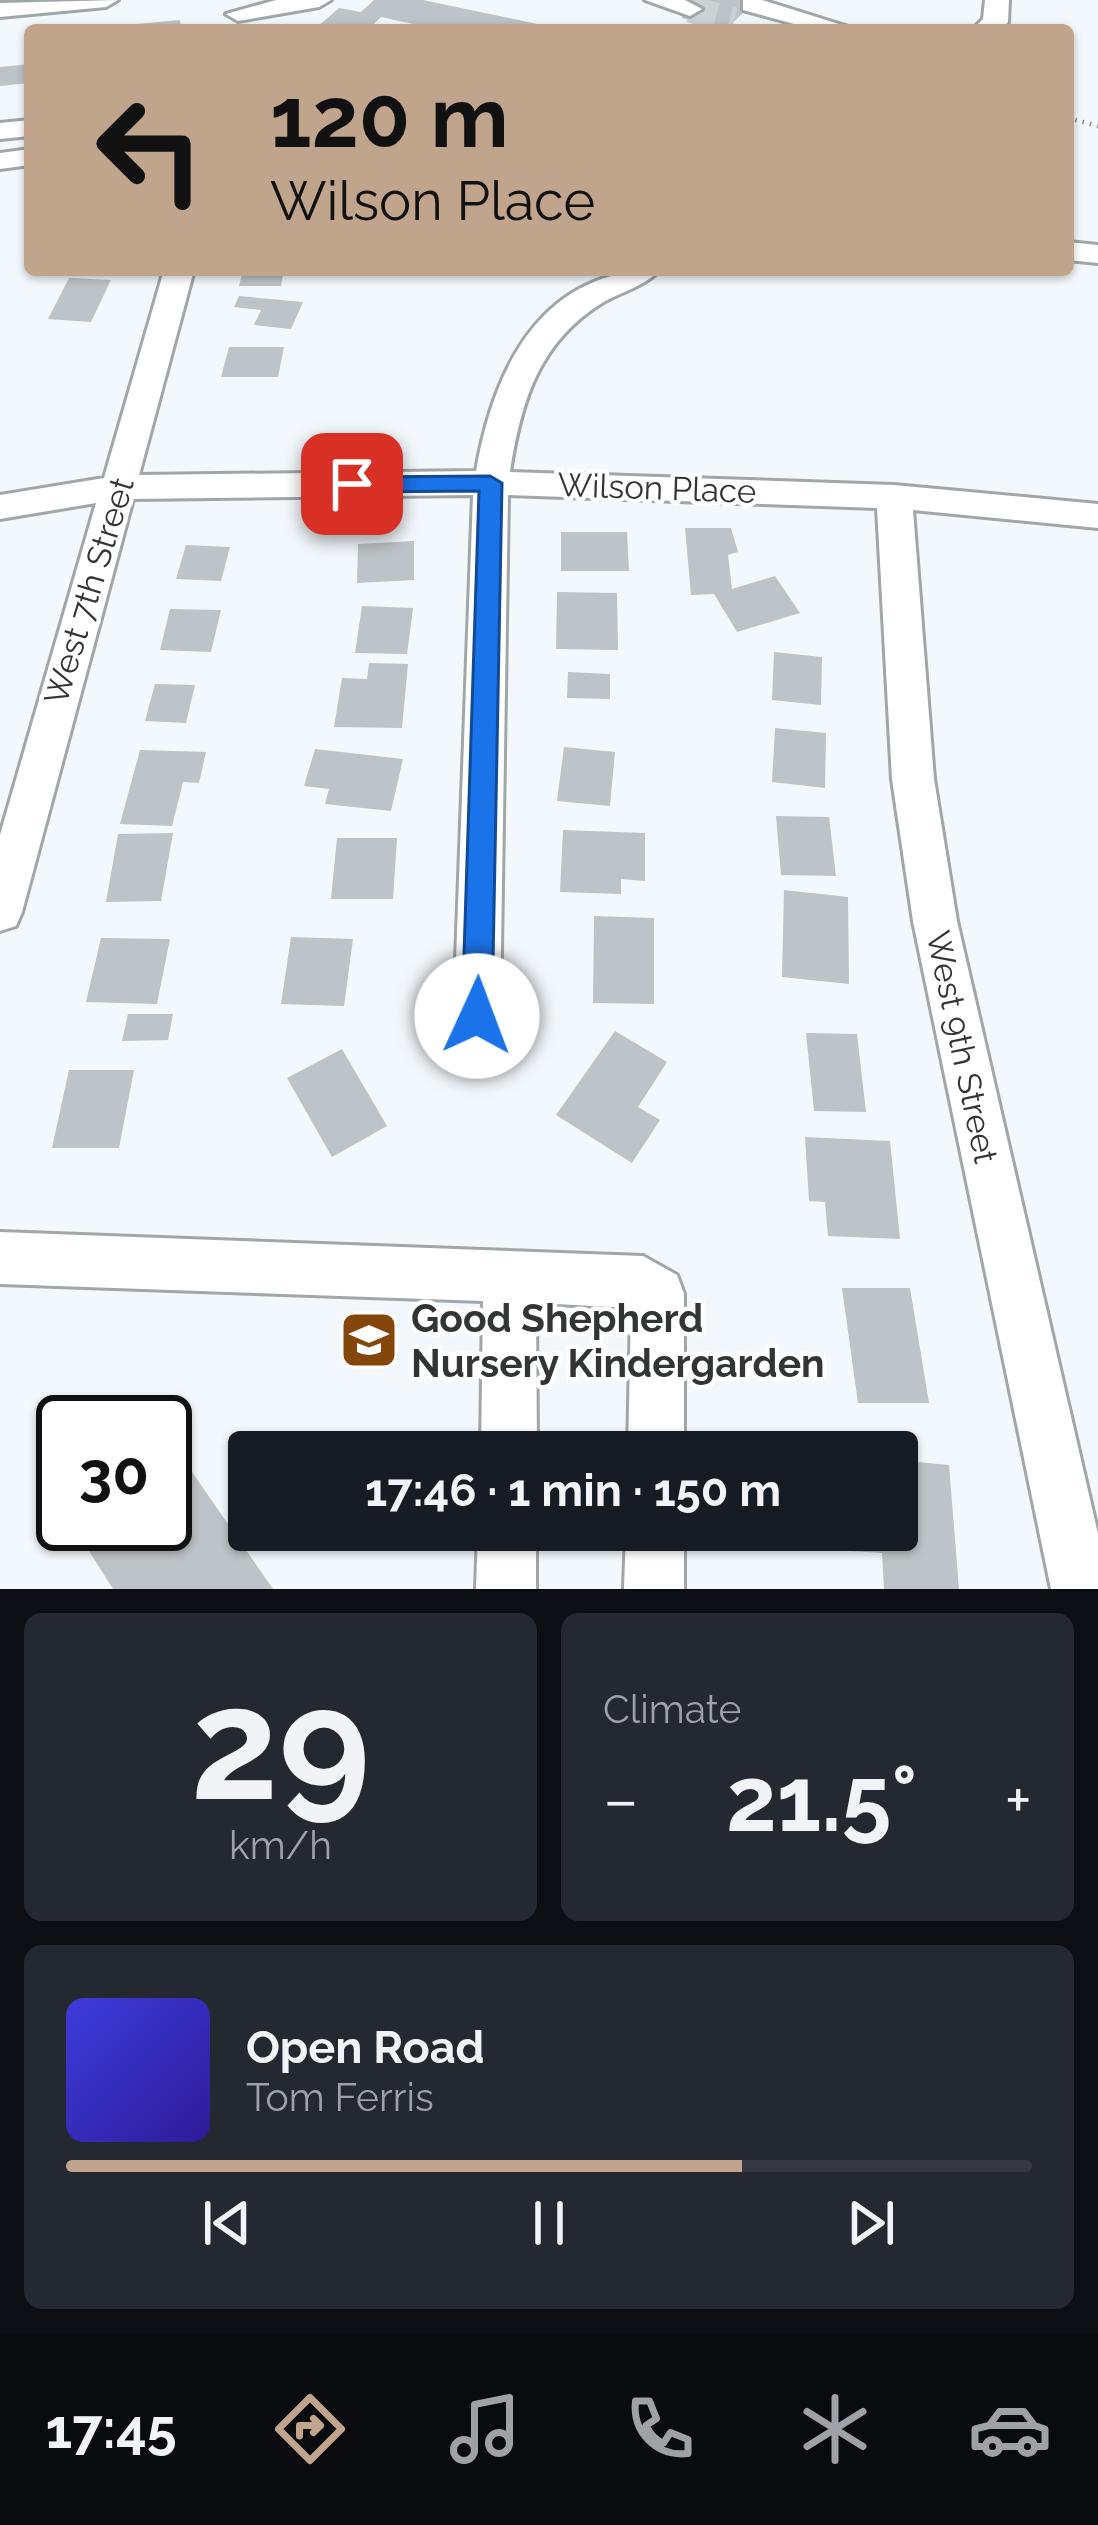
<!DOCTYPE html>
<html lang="en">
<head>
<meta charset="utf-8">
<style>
	body { margin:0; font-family:Raleway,sans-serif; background:#242831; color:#f1f3f6; height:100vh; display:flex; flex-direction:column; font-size:45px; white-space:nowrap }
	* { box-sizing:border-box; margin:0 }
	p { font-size:39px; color:#9ea1a6 }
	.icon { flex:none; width:66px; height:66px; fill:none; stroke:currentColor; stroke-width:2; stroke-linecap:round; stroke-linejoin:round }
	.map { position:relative; height:1589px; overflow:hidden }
	.sheet { display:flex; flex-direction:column; gap:24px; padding:24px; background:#0d0f14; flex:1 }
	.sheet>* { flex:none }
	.hud { position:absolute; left:24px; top:24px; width:1050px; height:252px; border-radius:12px; box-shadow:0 3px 9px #0004; background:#c0a58c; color:#111; overflow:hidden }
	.speed { position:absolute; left:36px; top:1395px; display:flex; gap:24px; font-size:60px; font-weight:700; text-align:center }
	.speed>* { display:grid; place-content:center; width:156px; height:156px; border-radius:50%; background:#171b24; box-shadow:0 3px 9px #0004; line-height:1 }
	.speed .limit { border:6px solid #111; border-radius:18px; background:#fff; color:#111 }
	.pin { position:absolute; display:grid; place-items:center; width:102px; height:102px; color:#fff; margin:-51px; border-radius:24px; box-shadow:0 6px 18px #0006 }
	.me { position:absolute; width:132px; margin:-66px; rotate:2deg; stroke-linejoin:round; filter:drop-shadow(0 0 9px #0008) }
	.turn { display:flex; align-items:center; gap:42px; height:252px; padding:0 48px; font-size:54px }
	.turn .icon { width:156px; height:156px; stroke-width:2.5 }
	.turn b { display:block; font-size:84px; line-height:102px }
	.big { font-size:90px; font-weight:700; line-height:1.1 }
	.sheet .card { flex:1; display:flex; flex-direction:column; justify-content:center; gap:18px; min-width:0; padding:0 42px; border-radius:18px; background:#242831 }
	.sheet .dial { align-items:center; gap:0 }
	.dial b { font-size:156px; line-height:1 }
	.song { display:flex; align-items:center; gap:36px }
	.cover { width:144px; height:144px; border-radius:18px; background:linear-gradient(135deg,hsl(240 70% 55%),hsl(250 70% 35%)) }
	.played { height:12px; border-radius:6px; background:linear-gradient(90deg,#c0a58c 70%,#363941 70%) }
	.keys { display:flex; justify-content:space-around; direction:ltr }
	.heat { display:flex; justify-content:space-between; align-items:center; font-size:66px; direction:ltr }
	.sheet .tiles { flex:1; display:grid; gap:24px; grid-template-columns:1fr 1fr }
	.card:last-child { grid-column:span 2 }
	.trip { position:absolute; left:228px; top:1431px; width:690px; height:120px; border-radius:12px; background:#171b24; box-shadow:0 3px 9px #0004; font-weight:700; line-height:120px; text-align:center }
	.menu { display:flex; height:192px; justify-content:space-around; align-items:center; background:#090b0e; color:#9ea1a6 }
	.menu .icon { width:84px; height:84px }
	.menu .active { color:#c0a58c }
	.menu b { font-size:54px; color:#f1f3f6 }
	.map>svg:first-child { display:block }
</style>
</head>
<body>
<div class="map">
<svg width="1098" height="1589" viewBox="0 0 1098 1589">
	<rect width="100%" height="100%" fill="#f3f8fc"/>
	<!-- building -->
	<path fill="#bdc3c6" d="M374,0H423L542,25L538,30H441L381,17L368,30H314L339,8L361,12Z
		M701,0H757L725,30L681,18Z
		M180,20L181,30H105V27Z
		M30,64V83L0,86V67Z
		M243,270H284L281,286H239Z
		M69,278L111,280L91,322L48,319Z
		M239,296L303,302L291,329L254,325L261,310L234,307Z
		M229,347H284L278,377H221Z
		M685,528H731L738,552L728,555L732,589L775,576L800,613L737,632L714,594L691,595Z
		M561,532H627L629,571H561Z
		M414,541V580L357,583L358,544Z
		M186,545L230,547L221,581L176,579Z
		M557,592L617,593L618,650L556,649Z
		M362,606L413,608L407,654L355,653Z
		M170,609L221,610L211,652L160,650Z
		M774,652L822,657L821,705L772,700Z
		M369,663L408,664L402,728L334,727L342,678L367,679Z
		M568,672L610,674V699L567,698Z
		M155,684L195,685L186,723L145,721Z
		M775,728L826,733L825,788L772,782Z
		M564,747L615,752L610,806L557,801Z
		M315,749L403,759L391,811L325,804L329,789L304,786Z
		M140,750L206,752L199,783L183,782L172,826L120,824Z
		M776,816L829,817L836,876L781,875Z
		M563,830L645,833V881L621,879V894L560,892Z
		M173,833L161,901L106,902L118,834Z
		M337,838H397L393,899H331Z
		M784,890L848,897L849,984L782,977Z
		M594,916L654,918V1004L593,1003Z
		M291,937L353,939L344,1006L281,1004Z
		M101,938L170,939L157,1004L86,1002Z
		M128,1014H173L168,1040L122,1041Z
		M615,1031L667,1062L638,1107L660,1120L632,1163L556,1115Z
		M806,1033L857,1034L866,1112L814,1111Z
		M342,1049L387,1126L332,1157L287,1078Z
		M69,1070H134L119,1148H52Z
		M805,1137L890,1141L900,1239L828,1236L825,1202L809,1201Z
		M842,1288H910L929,1403H858Z
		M165,1433L273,1589H113L72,1524H165Z
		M897,1460L949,1465L959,1589H884L882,1553L850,1551L848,1530H897Z"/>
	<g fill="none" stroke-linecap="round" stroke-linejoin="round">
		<!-- minor-tunnel -->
		<path stroke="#ccd1d4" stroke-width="27" stroke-dasharray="27 14" stroke-linecap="butt" d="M690,9L734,21"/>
		<!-- minor casing -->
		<g stroke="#a1a6a9" stroke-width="6">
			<path id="minor" d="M118,0L106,7L0,17V3Z
				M276,0H331L319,7L238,21L226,14Z
				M645,0H685L702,9L690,16Z
				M743,0H762L858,30H816L743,10Z
				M985,0H1009L1008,22L1001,30H972L983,19Z
				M30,120V136L0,139V123Z
				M30,149V165L0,169V153Z
				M1068,242L1098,245V263L1068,260Z
				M164,270H194L139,475L476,471C494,368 541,270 659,270C646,286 620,292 602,303C539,342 521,401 510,472L894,485L1098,504V528L913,510L934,779L957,921L1098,1534V1589H1051L913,921L892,779L877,508L508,495L500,1015L494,1030L477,1036L460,1030L454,1015L473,495L133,499L22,912L16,926L0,931V835L96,503L0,519V495L104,478Z
				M0,1232L643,1256L677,1275L684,1294V1452H628L631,1308L536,1303L537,1452H481L483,1301L0,1284Z
				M478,1530H536V1589H476Z
				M626,1530H684V1589H624Z"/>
		</g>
		<!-- path -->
		<path stroke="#8c8f92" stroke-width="4.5" stroke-dasharray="1.5 6" stroke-linecap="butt" d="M1068,118L1098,126"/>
		<!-- minor -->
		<use href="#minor" fill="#fff" fill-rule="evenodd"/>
	</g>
	<!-- route -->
	<path fill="#1a73e8" stroke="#114b97" stroke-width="3" d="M490,476L502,483L492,1016L488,1025L477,1029L466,1025L462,1016L479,491L352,492L341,484L352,477Z"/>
	<!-- icons -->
	<defs>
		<g id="school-square" transform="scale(3)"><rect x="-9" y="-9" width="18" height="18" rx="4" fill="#85460b" stroke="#fff"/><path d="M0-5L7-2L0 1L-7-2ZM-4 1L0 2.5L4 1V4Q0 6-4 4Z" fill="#fff"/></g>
	</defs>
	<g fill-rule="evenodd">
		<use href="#school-square" x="369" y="1340"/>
	</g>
	<g text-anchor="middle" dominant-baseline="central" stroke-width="9" stroke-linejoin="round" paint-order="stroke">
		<!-- street labels -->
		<g font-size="33" fill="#323436" stroke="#fff">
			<text transform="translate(657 488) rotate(2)">Wilson Place</text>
			<text transform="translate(89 591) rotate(-73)">West 7th Street</text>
			<text transform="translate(962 1047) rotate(78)">West 9th Street</text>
		</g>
		<!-- near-poi labels -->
		<g font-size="39" font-weight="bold" fill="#323436" stroke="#fff" text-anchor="start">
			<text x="411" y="1318">Good Shepherd<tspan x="411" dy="45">Nursery Kindergarden</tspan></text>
		</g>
	</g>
</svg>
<div class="speed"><div class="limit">30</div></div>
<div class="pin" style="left:352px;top:484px;background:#d93025"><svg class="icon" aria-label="arrive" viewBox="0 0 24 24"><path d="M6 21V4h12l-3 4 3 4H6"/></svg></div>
<svg class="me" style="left:477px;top:1016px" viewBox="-20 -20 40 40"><circle r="19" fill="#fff"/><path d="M0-13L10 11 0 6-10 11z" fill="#1a73e8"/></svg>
<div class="trip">17:46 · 1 min · 150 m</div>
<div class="hud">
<div class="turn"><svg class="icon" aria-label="left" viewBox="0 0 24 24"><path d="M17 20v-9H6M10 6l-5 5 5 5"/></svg><div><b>120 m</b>Wilson Place</div></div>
</div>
</div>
<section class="sheet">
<div class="tiles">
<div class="card dial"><b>29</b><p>km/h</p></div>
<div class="card"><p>Climate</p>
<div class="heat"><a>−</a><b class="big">21.5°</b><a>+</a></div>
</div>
<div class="card">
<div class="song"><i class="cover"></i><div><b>Open Road</b><p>Tom Ferris</p></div></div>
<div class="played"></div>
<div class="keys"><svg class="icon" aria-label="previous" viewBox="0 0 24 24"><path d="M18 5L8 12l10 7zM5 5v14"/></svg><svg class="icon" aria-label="pause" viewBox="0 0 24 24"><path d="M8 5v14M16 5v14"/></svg><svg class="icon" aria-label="next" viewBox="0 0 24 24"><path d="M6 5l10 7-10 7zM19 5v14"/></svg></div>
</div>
</div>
</section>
<nav class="menu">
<b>17:45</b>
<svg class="icon active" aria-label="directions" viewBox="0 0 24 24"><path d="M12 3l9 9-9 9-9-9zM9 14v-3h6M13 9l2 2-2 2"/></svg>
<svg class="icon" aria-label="music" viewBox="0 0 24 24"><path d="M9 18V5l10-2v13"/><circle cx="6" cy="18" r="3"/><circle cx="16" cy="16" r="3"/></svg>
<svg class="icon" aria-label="phone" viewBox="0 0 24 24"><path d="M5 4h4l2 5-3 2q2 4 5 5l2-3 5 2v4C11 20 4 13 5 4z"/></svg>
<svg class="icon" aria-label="climate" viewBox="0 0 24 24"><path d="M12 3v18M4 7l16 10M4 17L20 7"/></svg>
<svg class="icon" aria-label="car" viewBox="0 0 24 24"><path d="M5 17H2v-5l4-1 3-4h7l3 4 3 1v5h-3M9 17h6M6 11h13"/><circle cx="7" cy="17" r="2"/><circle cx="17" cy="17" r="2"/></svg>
</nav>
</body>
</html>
